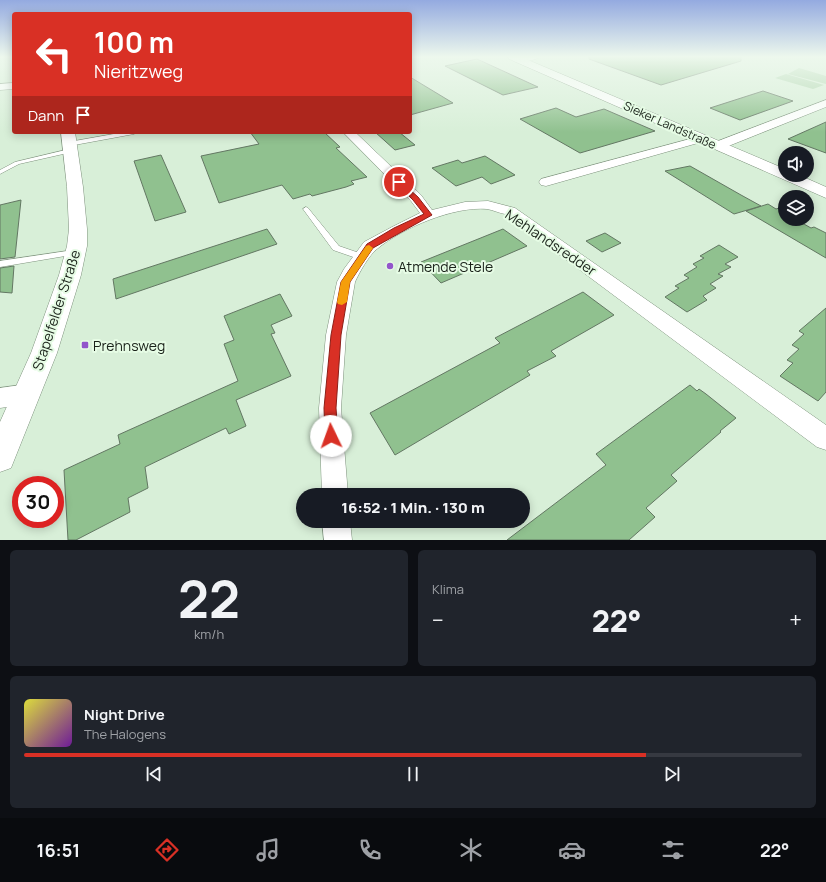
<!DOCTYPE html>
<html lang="de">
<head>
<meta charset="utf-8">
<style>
	body { margin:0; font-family:Manrope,sans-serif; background:#20242c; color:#f1f3f6; height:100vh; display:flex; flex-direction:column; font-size:15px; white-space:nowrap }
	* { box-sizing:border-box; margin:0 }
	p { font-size:13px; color:#9ea1a6 }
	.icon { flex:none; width:22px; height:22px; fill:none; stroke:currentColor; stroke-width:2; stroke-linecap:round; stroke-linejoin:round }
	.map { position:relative; height:540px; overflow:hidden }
	.side { display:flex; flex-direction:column; gap:10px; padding:10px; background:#0d0f14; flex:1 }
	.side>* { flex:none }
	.banner { position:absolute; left:12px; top:12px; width:400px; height:122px; border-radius:4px; box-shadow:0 2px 10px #0003; background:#d93025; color:#fff; overflow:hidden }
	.buttons { position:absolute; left:778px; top:146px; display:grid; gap:8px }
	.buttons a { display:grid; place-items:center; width:36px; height:36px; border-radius:50%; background:#171b24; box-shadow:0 2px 10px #0003; font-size:20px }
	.speed { position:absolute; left:12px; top:476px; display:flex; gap:8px; font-size:20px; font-weight:700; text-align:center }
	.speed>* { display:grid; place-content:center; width:52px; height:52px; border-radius:50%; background:#171b24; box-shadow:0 2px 10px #0003; line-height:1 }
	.speed .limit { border:6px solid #d22; background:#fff; color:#111 }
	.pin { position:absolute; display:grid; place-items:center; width:34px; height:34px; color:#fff; margin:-17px; border:2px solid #fff; border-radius:50%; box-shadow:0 1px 4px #0007 }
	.me { position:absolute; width:44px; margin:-22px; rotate:357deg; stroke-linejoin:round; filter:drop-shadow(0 0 3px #0008) }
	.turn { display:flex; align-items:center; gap:14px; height:84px; padding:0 16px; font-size:18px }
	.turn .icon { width:52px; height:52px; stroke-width:2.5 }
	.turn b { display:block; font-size:28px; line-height:34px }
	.then { display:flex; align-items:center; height:38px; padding:0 16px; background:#0003; gap:8px; font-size:15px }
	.big { font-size:30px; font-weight:800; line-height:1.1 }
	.side .card { flex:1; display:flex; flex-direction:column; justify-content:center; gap:6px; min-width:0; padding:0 14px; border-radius:6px; background:#20242c }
	.side .dial { align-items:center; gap:0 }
	.dial b { font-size:52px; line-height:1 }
	.song { display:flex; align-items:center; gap:12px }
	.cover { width:48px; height:48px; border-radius:6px; background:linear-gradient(135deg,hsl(60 70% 55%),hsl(280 70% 35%)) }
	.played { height:4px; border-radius:2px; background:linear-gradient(90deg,#d93025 80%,#363941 80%) }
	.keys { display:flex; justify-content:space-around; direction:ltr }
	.heat { display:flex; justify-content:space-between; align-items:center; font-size:22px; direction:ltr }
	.side .tiles { flex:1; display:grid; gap:10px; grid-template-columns:1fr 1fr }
	.card:last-child { grid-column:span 2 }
	.trip { position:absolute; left:296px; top:488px; width:234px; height:40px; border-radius:20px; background:#171b24; box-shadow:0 2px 10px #0003; font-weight:800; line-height:40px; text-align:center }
	.menu { display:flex; height:64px; justify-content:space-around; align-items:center; background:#090b0e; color:#9ea1a6 }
	.menu .icon { width:28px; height:28px }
	.menu .current { color:#d93025 }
	.menu b { font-size:18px; color:#f1f3f6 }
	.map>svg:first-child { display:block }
</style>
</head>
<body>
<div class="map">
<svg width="826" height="540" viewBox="0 0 826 540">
	<rect width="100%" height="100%" fill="#d8efd8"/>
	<!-- green -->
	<path fill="#add3ac" d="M799,68L826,76V84L788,74Z
		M786,74L824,85L813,89L775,78Z"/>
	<!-- building -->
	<path fill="#90c18f" stroke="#637763" d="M589,57H741V61L661,85L589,59Z
		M477,59L538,87L503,95L445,66Z
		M410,77L453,103L410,115Z
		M763,91L793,101L740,120L710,108Z
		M556,108L576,117L604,109L655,131L580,153L520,119Z
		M826,122V153L788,139Z
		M250,132H324L340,147L336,148L367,177L351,181L354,184L346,187L312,196L310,194L293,199L282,185L219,203L201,156L259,144Z
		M375,132H399L415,145L395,150Z
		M161,155L186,212L155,221L134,161Z
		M485,156L515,175L491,184L482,177L456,186L432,168L458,160L462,163Z
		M690,166L741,195L761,206L734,214L665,171Z
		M21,200L15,257L0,259V205Z
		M768,204L776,209L785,206V219H795L811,228L814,227L826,233V258L746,211Z
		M267,229L277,244L116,299L113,279Z
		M503,229L527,246L441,283L421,262Z
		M605,233L621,243L602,252L586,241Z
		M719,245L738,257L725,264L731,267L718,274L723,276L710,284L716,288L703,296L707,300L687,312L665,297L679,288L675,286L689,278L684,275L697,267L693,264L704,258L700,256Z
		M14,266L12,293L0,292V268Z
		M583,292L614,315L551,351L556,356L527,371L530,375L395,455L370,413L500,343L495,338Z
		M280,294L292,316L271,325L275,333L271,334L291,376L236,400L246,426L229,434L226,428L145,467L148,488L128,498L130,512L76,540H68L64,470L120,444L118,435L238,381L224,344L234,340L224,316Z
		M826,308V392L818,401L780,376L793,363L787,360L799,349L792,345L804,334L799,331Z
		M690,385L697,391L699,389L706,394L736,418L720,431L721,432L671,475L677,481L646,508L655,517L629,540H507L606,465L596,454Z"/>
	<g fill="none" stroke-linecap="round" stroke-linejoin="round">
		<!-- service casing -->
		<g stroke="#7e927d" stroke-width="1">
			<path id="service" d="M125,132H137L134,134L69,146L66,144L69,142Z
				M70,149L73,151L72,152L19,164L0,174V170L15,162Z
				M306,207L308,208L339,246L365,255L366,257L365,259H359L333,250L303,209Z
				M74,250L78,252L77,254L0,267V261Z"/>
		</g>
		<!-- minor casing -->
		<g stroke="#7e927d" stroke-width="1">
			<path id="minor" d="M516,57H539C534,61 520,63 515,59Z
				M14,83V89L0,90V84Z
				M826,100V107L721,149H713L711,146L713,143Z
				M343,132H355L421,195L432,210L465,202L488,201L515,208L826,425V450L817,447L505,214C499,213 493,210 487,209C454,206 402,228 377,249C369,255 359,273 355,282L346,335L341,408L348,495H322L319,408L326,335L337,282L344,269L364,242L392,227L420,213L411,201Z
				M701,136L705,137L707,139L705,141L546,186L541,185L539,182L541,179Z
				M28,384L36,387L39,394L36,401L28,404L0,408V388Z
				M322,521H350L352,540H324Z"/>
		</g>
		<!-- tertiary casing -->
		<g stroke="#7e927d" stroke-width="1">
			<path id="tertiary" d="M61,132H75L83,187L87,229V246L81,275L57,353L11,468L0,472V422L31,353L59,275L67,246L69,229L67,187Z"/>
		</g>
		<!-- secondary casing -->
		<g stroke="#7e927d" stroke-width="1">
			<path id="secondary" d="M508,57H521L785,169V175H799L826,187V198L509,59Z"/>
		</g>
		<!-- service -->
		<use href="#service" fill="#fff" fill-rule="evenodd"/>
		<!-- minor -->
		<use href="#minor" fill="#fff" fill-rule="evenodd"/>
		<!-- tertiary -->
		<use href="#tertiary" fill="#fff" fill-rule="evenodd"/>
		<!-- secondary -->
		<use href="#secondary" fill="#fff" fill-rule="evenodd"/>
	</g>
	<!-- sky -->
	<linearGradient id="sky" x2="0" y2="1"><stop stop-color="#94aae0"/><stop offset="0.43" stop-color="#edf8ed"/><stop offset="1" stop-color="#edf8ed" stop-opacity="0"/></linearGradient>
	<rect width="826" height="132" fill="url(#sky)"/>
	<!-- route -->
	<path fill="#d93025" stroke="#8d1f18" d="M399,180L418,197L432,215L373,248L350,282L341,335L336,408L338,436L336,440L331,442L327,440L325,436L324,408L331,335L341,282L367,244L394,228L424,214L413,200L397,184L396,182Z"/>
	<!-- slow -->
	<path fill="#f59e0b" d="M369,245L373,248L350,282L347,302L342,305L338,304L337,302L341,282L366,246Z"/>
	<!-- markers -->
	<g fill="#9355cb" stroke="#e6fce5" stroke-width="1.5">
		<circle cx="390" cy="266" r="4"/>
		<rect x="81" y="341" width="8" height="8" rx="2"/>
	</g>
	<g text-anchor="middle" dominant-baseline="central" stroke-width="4" stroke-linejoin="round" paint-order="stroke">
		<!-- far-street labels -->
		<g font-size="12" fill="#1a221a" stroke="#e6fce5">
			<text transform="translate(670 125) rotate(24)">Sieker Landstraße</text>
		</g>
		<!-- street labels -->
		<g font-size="14" fill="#1a221a" stroke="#e6fce5">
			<text transform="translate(551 242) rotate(34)">Mehlandsredder</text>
			<text transform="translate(56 310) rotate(-72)">Stapelfelder Straße</text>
		</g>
		<!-- poi labels -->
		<g font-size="14" fill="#1a221a" stroke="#e6fce5" text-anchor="start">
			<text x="398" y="266">Atmende Stele</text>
			<text x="93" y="345">Prehnsweg</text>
		</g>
	</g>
</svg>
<div class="buttons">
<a><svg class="icon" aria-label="sound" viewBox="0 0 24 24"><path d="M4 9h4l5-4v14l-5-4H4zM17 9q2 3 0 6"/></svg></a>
<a><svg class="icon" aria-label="layers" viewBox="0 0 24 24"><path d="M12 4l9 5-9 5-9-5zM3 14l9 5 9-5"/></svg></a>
</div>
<div class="speed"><div class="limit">30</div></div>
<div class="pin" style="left:399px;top:182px;background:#d93025"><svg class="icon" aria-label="arrive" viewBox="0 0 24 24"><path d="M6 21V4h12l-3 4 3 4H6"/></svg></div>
<svg class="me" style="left:331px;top:436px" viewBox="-20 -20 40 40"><circle r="19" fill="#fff"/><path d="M0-13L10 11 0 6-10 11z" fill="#d93025"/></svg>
<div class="trip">16:52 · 1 Min. · 130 m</div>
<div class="banner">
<div class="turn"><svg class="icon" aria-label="left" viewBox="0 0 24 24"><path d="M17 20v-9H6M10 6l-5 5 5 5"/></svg><div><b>100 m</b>Nieritzweg</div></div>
<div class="then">Dann<svg class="icon" aria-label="arrive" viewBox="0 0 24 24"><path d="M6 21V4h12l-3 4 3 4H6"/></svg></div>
</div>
</div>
<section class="side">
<div class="tiles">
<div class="card dial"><b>22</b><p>km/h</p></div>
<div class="card"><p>Klima</p>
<div class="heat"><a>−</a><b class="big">22°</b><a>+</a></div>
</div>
<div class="card">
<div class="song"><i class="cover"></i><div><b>Night Drive</b><p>The Halogens</p></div></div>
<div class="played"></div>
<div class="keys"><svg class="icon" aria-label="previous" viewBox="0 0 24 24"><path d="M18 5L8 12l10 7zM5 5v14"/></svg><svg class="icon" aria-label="pause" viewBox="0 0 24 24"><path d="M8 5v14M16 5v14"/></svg><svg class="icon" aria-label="next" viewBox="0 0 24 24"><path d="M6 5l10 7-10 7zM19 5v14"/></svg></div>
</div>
</div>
</section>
<nav class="menu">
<b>16:51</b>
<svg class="icon current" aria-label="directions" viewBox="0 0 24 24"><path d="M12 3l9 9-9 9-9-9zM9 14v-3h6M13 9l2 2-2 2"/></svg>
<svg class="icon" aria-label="music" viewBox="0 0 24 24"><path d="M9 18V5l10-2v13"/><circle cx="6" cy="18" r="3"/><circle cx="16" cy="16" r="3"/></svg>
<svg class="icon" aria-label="phone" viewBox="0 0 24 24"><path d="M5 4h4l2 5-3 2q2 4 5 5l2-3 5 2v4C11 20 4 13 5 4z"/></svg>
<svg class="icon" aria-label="climate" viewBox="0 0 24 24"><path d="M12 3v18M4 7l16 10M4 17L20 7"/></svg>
<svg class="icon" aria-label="car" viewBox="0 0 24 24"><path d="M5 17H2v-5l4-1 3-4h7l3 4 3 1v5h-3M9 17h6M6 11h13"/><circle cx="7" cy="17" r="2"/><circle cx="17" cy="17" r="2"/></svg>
<svg class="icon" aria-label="filters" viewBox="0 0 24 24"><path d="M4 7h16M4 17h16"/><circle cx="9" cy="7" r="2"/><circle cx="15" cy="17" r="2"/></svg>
<b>22°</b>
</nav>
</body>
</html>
